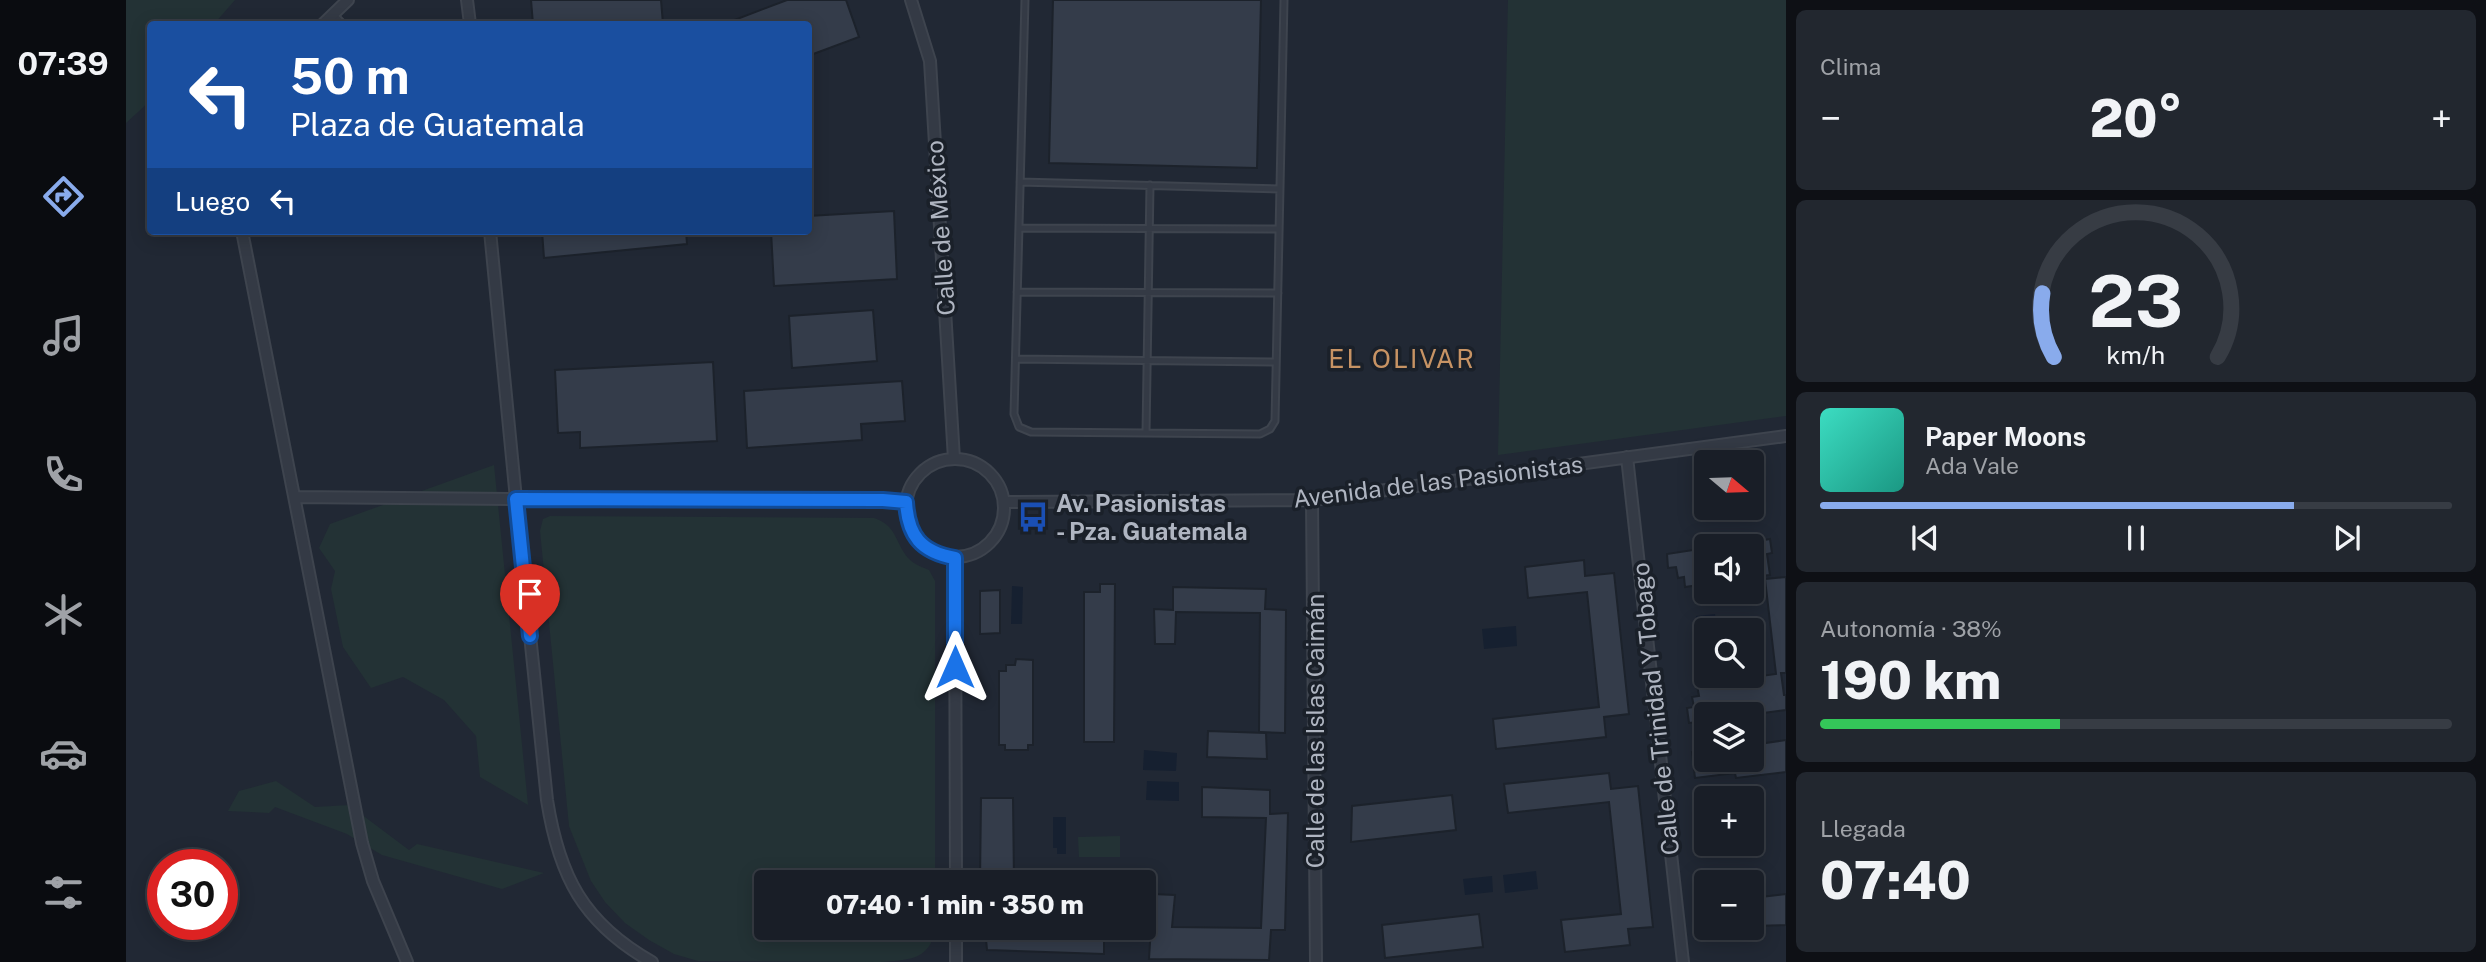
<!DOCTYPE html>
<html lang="es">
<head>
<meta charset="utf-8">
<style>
	body { margin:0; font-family:"Public Sans",sans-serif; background:#22272f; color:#f1f3f6; height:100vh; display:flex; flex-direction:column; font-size:26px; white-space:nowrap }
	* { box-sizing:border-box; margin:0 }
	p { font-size:23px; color:#9fa2a7 }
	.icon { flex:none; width:38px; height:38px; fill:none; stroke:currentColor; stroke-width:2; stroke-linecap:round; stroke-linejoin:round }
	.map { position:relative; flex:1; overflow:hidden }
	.details { display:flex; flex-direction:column; gap:10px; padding:10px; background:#0e1015; width:700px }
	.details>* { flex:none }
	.top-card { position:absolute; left:21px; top:21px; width:665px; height:214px; border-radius:7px; box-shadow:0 4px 18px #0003,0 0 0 2px #373c44; background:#1a4fa0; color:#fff; overflow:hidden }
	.needle { width:46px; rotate:109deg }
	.tools { position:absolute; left:1568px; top:450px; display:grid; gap:14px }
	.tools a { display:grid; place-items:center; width:70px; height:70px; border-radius:7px; background:#191e27; box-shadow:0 4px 18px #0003,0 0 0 2px #373c44; font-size:35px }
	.speed { position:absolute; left:21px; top:849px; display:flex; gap:14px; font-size:35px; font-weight:700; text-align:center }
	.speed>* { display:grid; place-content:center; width:91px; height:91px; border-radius:50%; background:#191e27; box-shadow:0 4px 18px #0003,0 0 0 2px #373c44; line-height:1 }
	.speed .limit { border:10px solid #d22; background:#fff; color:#111 }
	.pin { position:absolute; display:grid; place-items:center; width:60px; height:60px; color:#fff; margin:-72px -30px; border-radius:50% 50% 50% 0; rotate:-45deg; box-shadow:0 0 7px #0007 }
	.pin .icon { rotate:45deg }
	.me { position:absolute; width:77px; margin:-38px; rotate:0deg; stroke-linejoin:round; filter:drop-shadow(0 0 5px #0008) }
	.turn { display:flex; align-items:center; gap:24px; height:147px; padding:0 28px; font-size:32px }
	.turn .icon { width:91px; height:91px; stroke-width:2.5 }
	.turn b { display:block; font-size:49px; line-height:60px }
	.then { display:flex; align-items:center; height:66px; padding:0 28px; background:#0003; gap:14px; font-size:26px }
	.big { font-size:52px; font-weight:800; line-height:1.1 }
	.details .card { flex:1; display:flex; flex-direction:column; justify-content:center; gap:10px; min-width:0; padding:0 24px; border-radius:10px; background:#22272f }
	.details .dial { align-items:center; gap:0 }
	.dial svg { height:182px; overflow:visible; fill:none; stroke:#373c44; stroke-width:7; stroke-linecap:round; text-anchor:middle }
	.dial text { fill:#f1f3f6; stroke:none }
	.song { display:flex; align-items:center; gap:21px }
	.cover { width:84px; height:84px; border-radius:10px; background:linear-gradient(135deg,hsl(170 70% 55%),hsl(170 70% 35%)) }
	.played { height:7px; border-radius:4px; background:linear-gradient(90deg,#89abec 75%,#373c44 75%) }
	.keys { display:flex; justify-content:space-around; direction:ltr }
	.heat { display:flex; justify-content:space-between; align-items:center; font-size:38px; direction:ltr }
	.charge { height:10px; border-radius:5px; background:linear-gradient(90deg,#34c759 38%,#373c44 0) }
	.trip { position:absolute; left:628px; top:870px; width:402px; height:70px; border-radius:7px; background:#191e27; box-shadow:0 4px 18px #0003,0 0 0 2px #373c44; font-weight:800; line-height:70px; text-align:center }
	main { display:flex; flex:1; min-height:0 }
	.tab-bar { display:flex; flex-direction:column; width:126px; justify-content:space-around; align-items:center; background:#0a0c10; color:#9fa2a7 }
	.tab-bar .icon { width:49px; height:49px }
	.tab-bar .current { color:#89abec }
	.tab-bar b { font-size:32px; color:#f1f3f6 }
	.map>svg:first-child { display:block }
</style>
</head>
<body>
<main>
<nav class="tab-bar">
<b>07:39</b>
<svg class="icon current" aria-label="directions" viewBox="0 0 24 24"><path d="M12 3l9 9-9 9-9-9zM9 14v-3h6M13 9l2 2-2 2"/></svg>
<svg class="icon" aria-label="music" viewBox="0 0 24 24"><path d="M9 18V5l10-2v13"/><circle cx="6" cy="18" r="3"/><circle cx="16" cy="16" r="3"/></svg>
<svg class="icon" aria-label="phone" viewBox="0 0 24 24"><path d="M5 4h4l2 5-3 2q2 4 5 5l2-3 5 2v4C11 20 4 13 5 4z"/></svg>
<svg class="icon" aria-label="climate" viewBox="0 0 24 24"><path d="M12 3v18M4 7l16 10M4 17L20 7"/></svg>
<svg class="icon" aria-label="car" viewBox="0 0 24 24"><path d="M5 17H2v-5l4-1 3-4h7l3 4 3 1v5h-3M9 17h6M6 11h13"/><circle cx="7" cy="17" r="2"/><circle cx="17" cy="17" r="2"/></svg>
<svg class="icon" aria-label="filters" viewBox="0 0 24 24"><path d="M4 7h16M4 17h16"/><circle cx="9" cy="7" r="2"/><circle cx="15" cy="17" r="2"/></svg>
</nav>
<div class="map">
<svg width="1660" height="962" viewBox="0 0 1660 962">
	<rect width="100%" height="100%" fill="#212834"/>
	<!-- green -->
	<path fill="#233235" d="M0,0H109L88,24H24V101L0,123Z
		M1382,0H1660V416L1372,455Z
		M368,465L402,805L354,777L350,736L318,700L277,677L245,688L217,647L205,589L209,571L193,548L204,524Z
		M424,516L748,518C774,526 769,550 788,563C792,566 799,568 803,570L809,581V882H640V928H809C805,961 781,960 754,962L572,961L548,954L523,940L499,923L479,902L465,881L443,826L414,531L417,519Z
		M150,781L189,807L223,805L283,850L291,844L418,873L376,889L256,855L221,834L149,807L143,813L102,811L113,791Z
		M994,836V857H953L952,837Z"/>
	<!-- water -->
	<path fill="#162030" d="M886,586L897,587L896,624H885Z
		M1589,614L1591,630H1580V655H1575L1570,616Z
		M1390,626L1391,646L1358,649L1356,629Z
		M1018,750L1051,753L1050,771L1017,770Z
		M1021,781L1053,782V801L1020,800Z
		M927,817H940V854H931V848H927Z
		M1410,871L1412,889L1379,893L1377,875Z
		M1366,876L1367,892L1339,895L1337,879Z"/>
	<!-- building -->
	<path fill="#343c4a" stroke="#1c222b" stroke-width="2" d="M405,0H535L537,24H407Z
		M661,0H720L733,37L682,56V24H598Z
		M927,0H1135L1131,168L923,163Z
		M768,211L771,279L648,286L645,231H682V216Z
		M416,231H560L561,244L418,258Z
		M747,310L751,361L666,368L663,316Z
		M587,362L591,441L454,448V432L432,433L429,370Z
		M776,381L779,421L735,424L736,440L621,448L618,391Z
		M1644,539L1646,553L1641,554L1644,575L1626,577V542Z
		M1580,548V584L1559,587L1558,577L1552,578L1550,567L1542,568L1541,554Z
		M1458,560L1459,576L1488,573L1503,714L1478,717L1480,737L1370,749L1367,719L1473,707L1461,592L1402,598L1399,567Z
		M1660,577V673H1655L1658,695H1660V710L1630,714H1580V721L1563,723L1561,708L1568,707L1566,697L1573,696L1571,685L1650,674L1639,579Z
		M974,584H989L988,742H958V592H974Z
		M1047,587L1140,589L1139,609L1160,610L1159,733L1133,732L1134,613L1050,612L1049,644H1029L1028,609L1047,610Z
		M874,590V633L854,634V591Z
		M890,659L907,660V745H902V750H879V745H873V671H880V665H889Z
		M1082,731L1140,733L1141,759L1081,757Z
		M1660,740V772L1610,778L1609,773L1569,778L1566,752L1580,750V760H1626V745Z
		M1483,773L1485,789L1512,786L1527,927L1502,929L1504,945L1439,952L1435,920L1495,914L1483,802L1382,813L1378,784Z
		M1076,787L1144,790V814L1162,813L1159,930H1145L1143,960L1023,959L1027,894L1049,895L1046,927L1135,928L1140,818L1076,817Z
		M1326,795L1330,830L1225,842L1226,806Z
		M855,798H887L888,882H854Z
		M1660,894V925L1626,926V898Z
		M1353,914L1357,947L1259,958L1256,925Z
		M859,928H972V937L978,936V954L861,950Z"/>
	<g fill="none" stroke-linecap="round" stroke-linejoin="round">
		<!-- lane casing -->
		<g stroke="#3e444e" stroke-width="9">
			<path id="lane" d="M899,0L888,414L893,427L905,432L1134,434L1144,429L1149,421L1158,0
				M207,14L217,24
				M894,182L1154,189
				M893,228L1153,229
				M891,292L1152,293
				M890,359L1150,362
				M1020,433L1024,185"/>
		</g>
		<!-- street casing -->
		<g stroke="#3e444e" stroke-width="14">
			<path id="street" d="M341,0L344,24
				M785,0L804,61L828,459
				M197,24L222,0
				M116,231L236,843L247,881L281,962
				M364,231L390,499L757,500L780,502
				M1501,457L1557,962
				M780 508a49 49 0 1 1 98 0a49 49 0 1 1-98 0Z
				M169,497L390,499L421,800C433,876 457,923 526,962
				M1186,500L1190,962
				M878,502L1186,500L1660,436
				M829,558L830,882
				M830,928V962"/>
		</g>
		<!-- lane -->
		<use href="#lane" stroke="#343a45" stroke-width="5"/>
		<!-- street -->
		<use href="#street" stroke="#343a45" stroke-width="10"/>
	</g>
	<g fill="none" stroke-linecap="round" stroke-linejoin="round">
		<!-- route casing -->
		<g stroke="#114b97" stroke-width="18">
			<path id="route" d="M404,636L390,499L757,500L780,502C782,536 795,552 829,558V667"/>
		</g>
		<!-- route -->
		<use href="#route" stroke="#1a73e8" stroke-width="12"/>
	</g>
	<!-- icons -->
	<defs>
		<g id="bus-bare" transform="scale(2.415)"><path d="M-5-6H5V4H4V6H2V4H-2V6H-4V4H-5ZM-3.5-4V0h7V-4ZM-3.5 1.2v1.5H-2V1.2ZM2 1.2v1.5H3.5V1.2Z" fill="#1a4fb4" stroke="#1a2029" stroke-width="2.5" paint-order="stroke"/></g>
	</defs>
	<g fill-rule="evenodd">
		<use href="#bus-bare" x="907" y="517"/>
	</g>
	<g text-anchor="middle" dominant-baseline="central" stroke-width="7" stroke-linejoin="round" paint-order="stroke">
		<!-- street labels -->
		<g font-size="24" fill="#afb5c1" stroke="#1a2029">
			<text transform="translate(814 228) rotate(-94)">Calle de México</text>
			<text transform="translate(1312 481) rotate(-7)">Avenida de las Pasionistas</text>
			<text transform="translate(1529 709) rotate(-96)">Calle de Trinidad Y Tobago</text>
			<text transform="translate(1189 731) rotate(-90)">Calle de las Islas Caimán</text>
		</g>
		<!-- poi labels -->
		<g font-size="24" font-weight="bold" fill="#afb5c1" stroke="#1a2029" text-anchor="start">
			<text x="930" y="503">Av. Pasionistas<tspan x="930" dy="28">- Pza. Guatemala</tspan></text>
		</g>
		<!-- neighbourhood labels -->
		<g font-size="26" letter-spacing="2" fill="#c79364" stroke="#1a2029">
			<text x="1276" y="358">EL OLIVAR</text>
		</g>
	</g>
</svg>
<div class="tools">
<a><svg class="needle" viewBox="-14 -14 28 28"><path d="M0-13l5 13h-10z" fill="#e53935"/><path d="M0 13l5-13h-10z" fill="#9fa2a7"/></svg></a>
<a><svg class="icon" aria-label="sound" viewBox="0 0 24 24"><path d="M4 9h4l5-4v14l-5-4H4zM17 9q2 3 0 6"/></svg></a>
<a><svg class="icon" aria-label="search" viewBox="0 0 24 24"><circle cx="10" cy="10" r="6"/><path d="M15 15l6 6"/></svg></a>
<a><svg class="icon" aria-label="layers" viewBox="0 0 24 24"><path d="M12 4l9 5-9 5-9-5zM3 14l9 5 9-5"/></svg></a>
<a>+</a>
<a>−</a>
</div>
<div class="speed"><div class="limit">30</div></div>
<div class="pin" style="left:404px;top:636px;background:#d93025"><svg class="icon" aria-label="arrive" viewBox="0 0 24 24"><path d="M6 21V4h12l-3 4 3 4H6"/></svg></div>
<svg class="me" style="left:829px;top:667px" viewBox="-20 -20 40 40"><path d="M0-17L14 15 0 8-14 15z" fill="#1a73e8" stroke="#fff" stroke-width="4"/></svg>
<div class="trip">07:40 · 1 min · 350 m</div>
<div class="top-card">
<div class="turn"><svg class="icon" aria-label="left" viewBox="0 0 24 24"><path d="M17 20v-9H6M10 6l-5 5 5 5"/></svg><div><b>50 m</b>Plaza de Guatemala</div></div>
<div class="then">Luego<svg class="icon" aria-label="left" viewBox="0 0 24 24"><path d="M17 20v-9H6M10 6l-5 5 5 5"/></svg></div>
</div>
</div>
<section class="details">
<div class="card"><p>Clima</p>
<div class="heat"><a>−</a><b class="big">20°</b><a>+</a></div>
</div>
<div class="card dial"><svg viewBox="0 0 100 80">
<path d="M14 69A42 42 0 1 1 86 69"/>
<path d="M14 69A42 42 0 0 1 9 41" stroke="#89abec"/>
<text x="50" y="56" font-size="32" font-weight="700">23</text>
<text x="50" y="72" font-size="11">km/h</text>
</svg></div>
<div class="card">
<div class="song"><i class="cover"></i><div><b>Paper Moons</b><p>Ada Vale</p></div></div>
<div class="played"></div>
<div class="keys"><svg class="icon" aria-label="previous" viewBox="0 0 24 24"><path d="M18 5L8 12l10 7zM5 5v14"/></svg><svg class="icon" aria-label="pause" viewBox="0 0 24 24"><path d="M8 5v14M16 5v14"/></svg><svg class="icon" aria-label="next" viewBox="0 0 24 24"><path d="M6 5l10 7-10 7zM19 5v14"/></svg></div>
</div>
<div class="card"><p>Autonomía · 38%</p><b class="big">190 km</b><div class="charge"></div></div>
<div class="card"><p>Llegada</p><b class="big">07:40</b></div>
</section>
</main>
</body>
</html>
